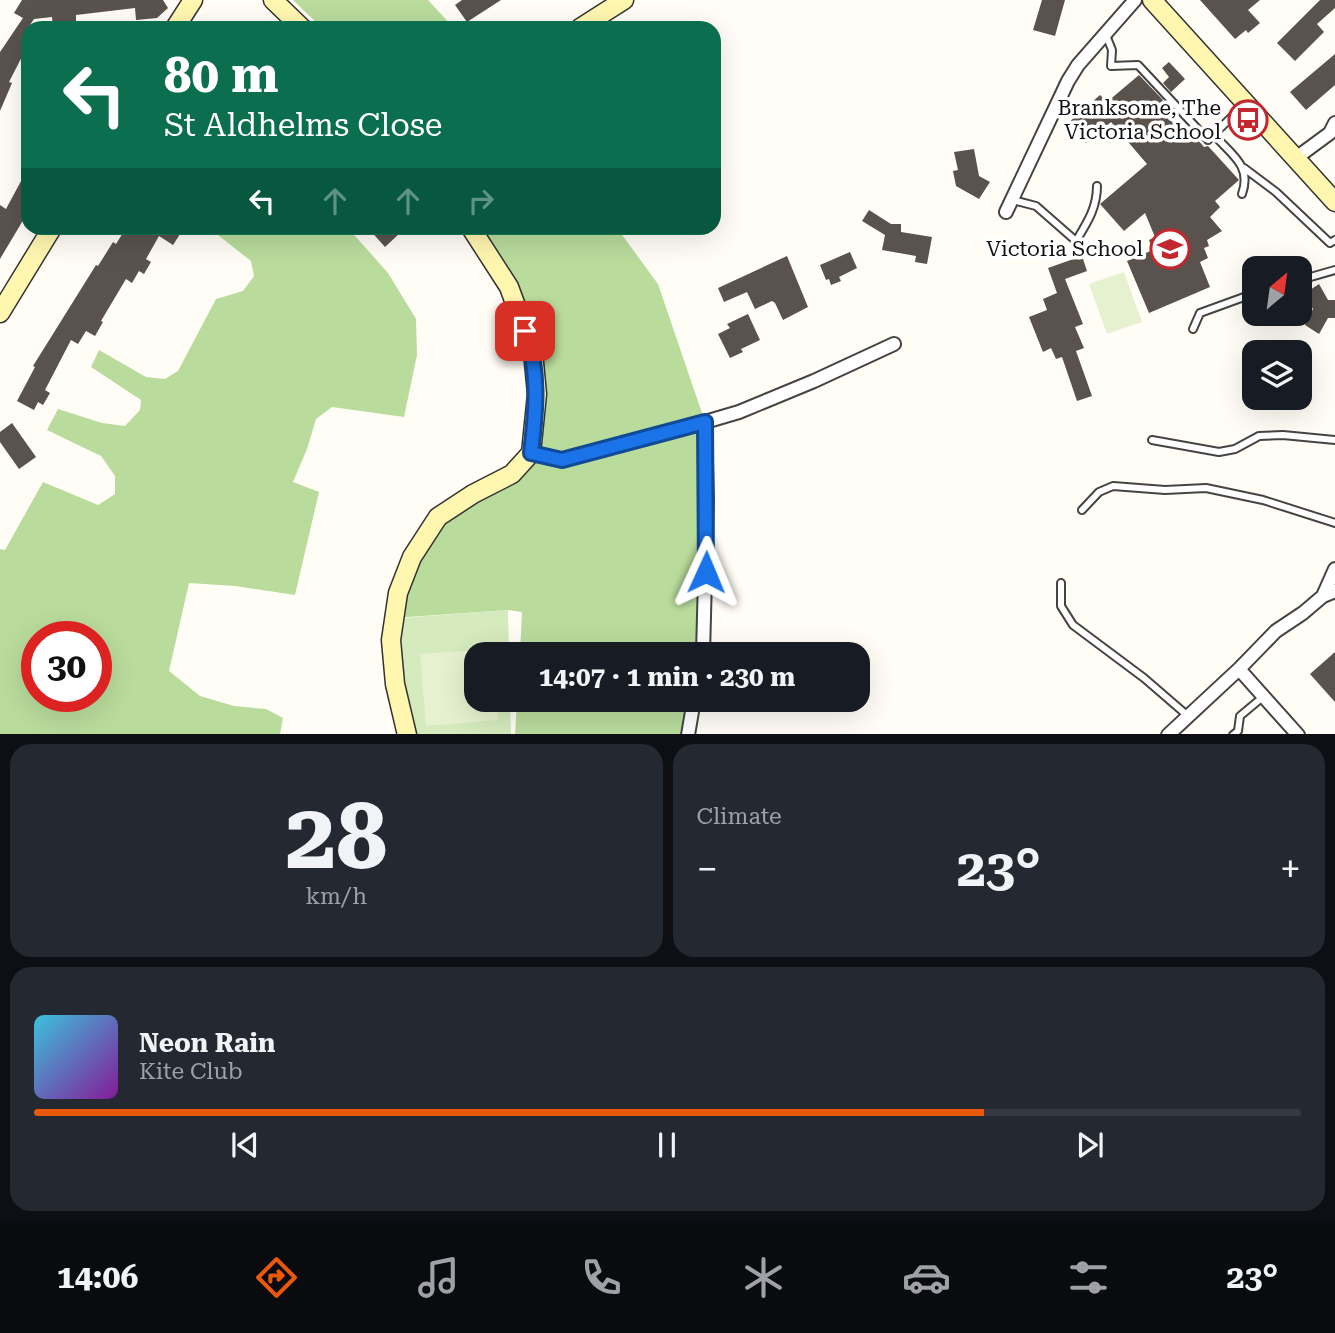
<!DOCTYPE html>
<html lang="en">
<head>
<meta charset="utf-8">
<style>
	body { margin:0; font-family:"Roboto Serif",serif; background:#242831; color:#f1f3f6; height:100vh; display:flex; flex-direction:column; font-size:26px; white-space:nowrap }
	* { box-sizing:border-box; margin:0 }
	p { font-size:23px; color:#9ea1a6 }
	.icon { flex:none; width:38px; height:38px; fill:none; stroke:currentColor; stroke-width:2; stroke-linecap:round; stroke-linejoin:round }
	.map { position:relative; height:734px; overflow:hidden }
	.details { display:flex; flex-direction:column; gap:10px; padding:10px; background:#0d0f14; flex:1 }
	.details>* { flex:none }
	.hud { position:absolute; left:21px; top:21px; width:700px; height:214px; border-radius:21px; box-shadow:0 7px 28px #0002; background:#0b6e4f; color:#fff; overflow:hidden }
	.needle { width:46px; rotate:29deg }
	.tools { position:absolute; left:1242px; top:256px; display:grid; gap:14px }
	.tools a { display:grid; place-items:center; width:70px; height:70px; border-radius:14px; background:#171b24; box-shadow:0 7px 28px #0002; font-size:35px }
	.speed { position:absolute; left:21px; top:621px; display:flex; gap:14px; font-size:35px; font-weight:700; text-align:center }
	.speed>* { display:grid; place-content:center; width:91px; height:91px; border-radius:50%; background:#171b24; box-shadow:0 7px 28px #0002; line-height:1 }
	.speed .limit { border:10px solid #d22; background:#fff; color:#111 }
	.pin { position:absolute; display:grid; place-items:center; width:60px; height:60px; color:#fff; margin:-30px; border-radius:14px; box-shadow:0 4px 10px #0006 }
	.me { position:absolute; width:77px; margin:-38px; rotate:1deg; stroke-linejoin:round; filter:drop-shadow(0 0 5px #0008) }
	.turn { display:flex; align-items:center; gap:24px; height:147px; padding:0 28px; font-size:32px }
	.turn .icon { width:91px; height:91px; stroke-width:2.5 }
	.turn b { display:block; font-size:49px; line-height:60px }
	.lanes { display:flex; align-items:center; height:66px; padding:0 28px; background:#0003; justify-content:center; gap:35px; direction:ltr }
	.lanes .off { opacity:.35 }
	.big { font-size:52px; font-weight:700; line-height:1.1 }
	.details .widget { flex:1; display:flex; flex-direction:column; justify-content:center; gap:10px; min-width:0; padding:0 24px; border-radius:21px; background:#242831 }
	.details .dial { align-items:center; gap:0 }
	.dial b { font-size:91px; line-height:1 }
	.song { display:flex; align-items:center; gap:21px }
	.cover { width:84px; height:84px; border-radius:10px; background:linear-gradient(135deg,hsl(190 70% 55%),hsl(290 70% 35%)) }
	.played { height:7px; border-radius:4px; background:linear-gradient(90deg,#ea580c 75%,#363941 75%) }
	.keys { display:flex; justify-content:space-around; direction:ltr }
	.heat { display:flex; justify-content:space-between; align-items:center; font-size:38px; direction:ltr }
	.details .tiles { flex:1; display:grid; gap:10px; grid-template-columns:1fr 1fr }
	.widget:last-child { grid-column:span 2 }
	.trip { position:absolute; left:464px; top:642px; width:406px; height:70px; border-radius:21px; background:#171b24; box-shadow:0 7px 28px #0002; font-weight:700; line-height:70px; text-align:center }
	.dock { display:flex; height:112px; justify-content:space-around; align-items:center; background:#090b0e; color:#9ea1a6 }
	.dock .icon { width:49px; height:49px }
	.dock .active { color:#ea580c }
	.dock b { font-size:32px; color:#f1f3f6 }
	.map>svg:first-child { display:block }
</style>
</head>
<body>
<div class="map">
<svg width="1335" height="735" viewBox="0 0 1335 735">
	<rect width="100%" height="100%" fill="#fffdf5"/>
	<!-- green -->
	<path fill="#d5ebbd" d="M508,610L509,654H476V700H510L511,734H417C405,696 399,658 401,618Z"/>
	<!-- forest -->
	<path fill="#b9dc9c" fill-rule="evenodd" d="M293,0H428L454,28H322Z
		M209,228H348L388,273L416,319L417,355L404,417L332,407L316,419L307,449L293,482L319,492L295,595L235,586L189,583L169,671L200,696L234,706L266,709L283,718L280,734H0V549L5,550L43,482L98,505L115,494V476L101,456L47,430L58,409L102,423L125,426L140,410L141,400L91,367L99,350L146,377L165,379L178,371L216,299L243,291L254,276L251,261ZM37,637H96V696H37Z
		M471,228H617L658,284L705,422L703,654H520L522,612L508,610L393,618L438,517L531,453L533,352Z
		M517,700H694L688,734L515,735Z"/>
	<!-- pitch -->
	<path fill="#e6f2cf" d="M1124,272L1142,322L1107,334L1089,284Z
		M492,649V654H476V700H496L498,720L426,726L420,654Z"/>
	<!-- building -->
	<path fill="#5a524d" d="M22,0H163L168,8L157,18L136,20L135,8L76,15V22L67,23V28H53L52,17L34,19L28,28V45L9,82L12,83L0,111V52L23,18L14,13Z
		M462,0H501L467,22L455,5Z
		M1042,0H1065L1055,36L1033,30Z
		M1200,0H1260L1248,10L1260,23L1248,33L1246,30L1235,39Z
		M1320,0H1335V8L1317,24L1324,32L1295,61L1277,43Z
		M1335,54V85L1306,110L1290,92Z
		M1169,62L1185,79L1171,92L1163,83L1169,77L1162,68Z
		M1139,75L1162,99L1168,109L1165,111L1187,136L1191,132L1204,147L1208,146L1239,180L1215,201L1220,207L1210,217L1222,231L1207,240L1209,246L1204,248L1208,258L1200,262L1210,287L1149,313L1127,261L1153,250L1149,240L1155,237L1145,213L1124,231L1100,204L1147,164L1111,122L1086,143L1068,123L1100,95L1107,102Z
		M974,149L979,176L990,182L979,199L956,186L953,171L958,170L954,152Z
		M28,168V212L0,259V205L6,209Z
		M869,210L891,224H901V232L932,237L927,264L915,262L916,256L882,250L885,235L862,221Z
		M126,228H176L182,231L173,245L159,236L146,259L151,262L144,274L139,271L132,283L126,279L101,321L103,322L95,336L86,331L78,344L71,340L45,390L50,393L43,405L38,402L34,410L17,401L35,367L33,366L96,265L98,266L113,242L116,244Z
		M368,228H394L400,233L385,247Z
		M850,252L857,268L839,277L841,281L831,285L829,279L826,280L820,265Z
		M787,256L808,307L783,320L775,303L772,301L755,309L747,292L724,302L718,288Z
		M1082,256L1087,271L1065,279L1083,324L1075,327L1084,348L1076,351L1092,396L1077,401L1062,357L1056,359L1051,348L1043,352L1029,317L1047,310L1043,299L1057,293L1048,268Z
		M1319,284L1328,300H1335V318H1328L1319,334L1305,325L1313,309L1304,294Z
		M748,314L760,340L741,349L743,352L730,358L718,334L730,328L727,324Z
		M12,423L36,457L19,469L0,442V432Z
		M1335,652V702L1310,674Z"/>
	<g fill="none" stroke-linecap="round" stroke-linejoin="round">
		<!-- lane casing -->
		<g stroke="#444" stroke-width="10">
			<path id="lane" d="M1106,35L1112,50L1111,66L1138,65L1208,140L1245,104
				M1214,135C1232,155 1252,166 1242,194
				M1244,168L1276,192L1330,243L1335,240
				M1013,200L1036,206L1076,241C1087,223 1097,208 1097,186
				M1300,280L1335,270
				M1193,329L1200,313L1255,293
				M1152,440L1219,452L1235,449L1259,436L1283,435L1335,440
				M1082,510L1099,492L1113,486L1165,490L1206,488L1263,500L1335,523
				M1061,583V606L1073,625L1144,678L1188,716
				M1233,735L1238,731L1240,716L1264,696"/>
		</g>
		<!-- street casing -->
		<g stroke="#444" stroke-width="16">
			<path id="street" d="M1296,158L1330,133L1335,123
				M1006,212L1068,81L1078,65L1135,0
				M531,453L562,460L705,422L739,412L814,381L894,344
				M1323,596L1335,569
				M703,654L707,502L705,422
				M1239,669L1298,735
				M688,735L694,700
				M1168,735L1239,669L1276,631L1303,613L1323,596L1335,591"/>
		</g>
		<!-- secondary casing -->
		<g stroke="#333" stroke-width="21">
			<path id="secondary" d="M273,0L302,28
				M1152,0L1335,202
				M175,28L193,0
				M580,28L624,0
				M0,313L52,228
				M407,735L395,684L391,640L398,593L412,557L438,517L473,494L512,474L531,453L537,394L533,352L509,287L471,228"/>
		</g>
		<!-- lane -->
		<use href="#lane" stroke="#fff" stroke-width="6"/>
		<!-- street -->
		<use href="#street" stroke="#fff" stroke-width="12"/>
		<!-- secondary -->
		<use href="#secondary" stroke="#fff6b0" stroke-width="18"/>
	</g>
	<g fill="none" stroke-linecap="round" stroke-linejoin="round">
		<!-- route casing -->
		<g stroke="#114b97" stroke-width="18">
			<path id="route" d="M525,331C540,371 536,410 531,453L562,460L705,422L706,572"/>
		</g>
		<!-- route -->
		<use href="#route" stroke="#1a73e8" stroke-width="12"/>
	</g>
	<!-- icons -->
	<defs>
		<g id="bus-ring" transform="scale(2.0125)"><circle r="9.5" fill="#fff" stroke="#c4262e" stroke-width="1.5"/><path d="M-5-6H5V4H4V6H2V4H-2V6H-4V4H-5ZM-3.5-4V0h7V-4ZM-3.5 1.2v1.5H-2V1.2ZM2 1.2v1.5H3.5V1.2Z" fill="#c4262e"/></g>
		<g id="school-ring" transform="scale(2.0125)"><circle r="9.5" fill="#fff" stroke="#c4262e" stroke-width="1.5"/><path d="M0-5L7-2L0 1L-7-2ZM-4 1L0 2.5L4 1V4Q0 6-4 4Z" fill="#c4262e"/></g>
	</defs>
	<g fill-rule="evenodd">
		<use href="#bus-ring" x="1248" y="120"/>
		<use href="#school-ring" x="1170" y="249"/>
	</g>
	<g text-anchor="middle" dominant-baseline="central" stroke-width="7" stroke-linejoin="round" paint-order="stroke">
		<!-- poi labels -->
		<g font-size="21" fill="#111" stroke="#fff" text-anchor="end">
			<text x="1221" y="108">Branksome, The<tspan x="1221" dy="24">Victoria School</tspan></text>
			<text x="1143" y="249">Victoria School</text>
		</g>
	</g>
</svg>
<div class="tools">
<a><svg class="needle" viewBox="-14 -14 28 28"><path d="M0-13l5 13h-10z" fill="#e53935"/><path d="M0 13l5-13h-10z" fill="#9ea1a6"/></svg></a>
<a><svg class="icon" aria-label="layers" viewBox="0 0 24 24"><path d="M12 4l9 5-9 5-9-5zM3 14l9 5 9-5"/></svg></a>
</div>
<div class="speed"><div class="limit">30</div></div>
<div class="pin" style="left:525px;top:331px;background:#d93025"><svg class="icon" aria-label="arrive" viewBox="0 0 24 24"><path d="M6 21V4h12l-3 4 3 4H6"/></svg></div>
<svg class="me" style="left:706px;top:572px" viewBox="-20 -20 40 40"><path d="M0-17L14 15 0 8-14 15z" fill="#1a73e8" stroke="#fff" stroke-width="4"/></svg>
<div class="trip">14:07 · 1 min · 230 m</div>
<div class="hud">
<div class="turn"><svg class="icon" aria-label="left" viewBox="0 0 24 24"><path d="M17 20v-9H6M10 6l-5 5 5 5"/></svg><div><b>80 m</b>St Aldhelms Close</div></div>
<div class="lanes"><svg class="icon" aria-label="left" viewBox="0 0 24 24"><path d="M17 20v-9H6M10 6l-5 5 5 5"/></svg><svg class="icon off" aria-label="ahead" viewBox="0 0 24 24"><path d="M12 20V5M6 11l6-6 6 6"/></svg><svg class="icon off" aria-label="ahead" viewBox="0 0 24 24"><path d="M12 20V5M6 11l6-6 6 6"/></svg><svg class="icon off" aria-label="right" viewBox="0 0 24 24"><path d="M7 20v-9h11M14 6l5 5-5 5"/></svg></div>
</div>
</div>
<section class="details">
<div class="tiles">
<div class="widget dial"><b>28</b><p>km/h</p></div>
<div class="widget"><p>Climate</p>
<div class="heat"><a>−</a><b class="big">23°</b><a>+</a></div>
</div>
<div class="widget">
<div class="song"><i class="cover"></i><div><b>Neon Rain</b><p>Kite Club</p></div></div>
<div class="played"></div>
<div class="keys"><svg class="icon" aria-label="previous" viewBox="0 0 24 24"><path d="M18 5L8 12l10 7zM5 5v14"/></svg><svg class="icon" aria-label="pause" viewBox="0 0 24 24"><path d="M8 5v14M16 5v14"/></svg><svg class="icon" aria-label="next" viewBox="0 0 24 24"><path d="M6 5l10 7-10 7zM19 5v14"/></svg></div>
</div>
</div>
</section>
<nav class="dock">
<b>14:06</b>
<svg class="icon active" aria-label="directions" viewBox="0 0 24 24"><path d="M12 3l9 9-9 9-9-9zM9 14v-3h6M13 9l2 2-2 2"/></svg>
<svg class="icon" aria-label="music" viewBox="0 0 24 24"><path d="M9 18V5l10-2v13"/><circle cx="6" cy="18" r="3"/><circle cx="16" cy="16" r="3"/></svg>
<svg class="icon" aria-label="phone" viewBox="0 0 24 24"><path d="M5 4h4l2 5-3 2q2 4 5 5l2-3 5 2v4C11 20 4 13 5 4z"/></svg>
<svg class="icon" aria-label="climate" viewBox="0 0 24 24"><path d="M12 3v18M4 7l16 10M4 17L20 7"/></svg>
<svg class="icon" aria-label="car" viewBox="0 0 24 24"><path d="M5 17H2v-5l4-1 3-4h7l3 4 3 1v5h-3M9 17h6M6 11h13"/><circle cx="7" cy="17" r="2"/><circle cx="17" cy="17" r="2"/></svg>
<svg class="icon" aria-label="filters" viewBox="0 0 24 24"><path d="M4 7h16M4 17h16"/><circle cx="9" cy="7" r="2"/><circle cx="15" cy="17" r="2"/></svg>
<b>23°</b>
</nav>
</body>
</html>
